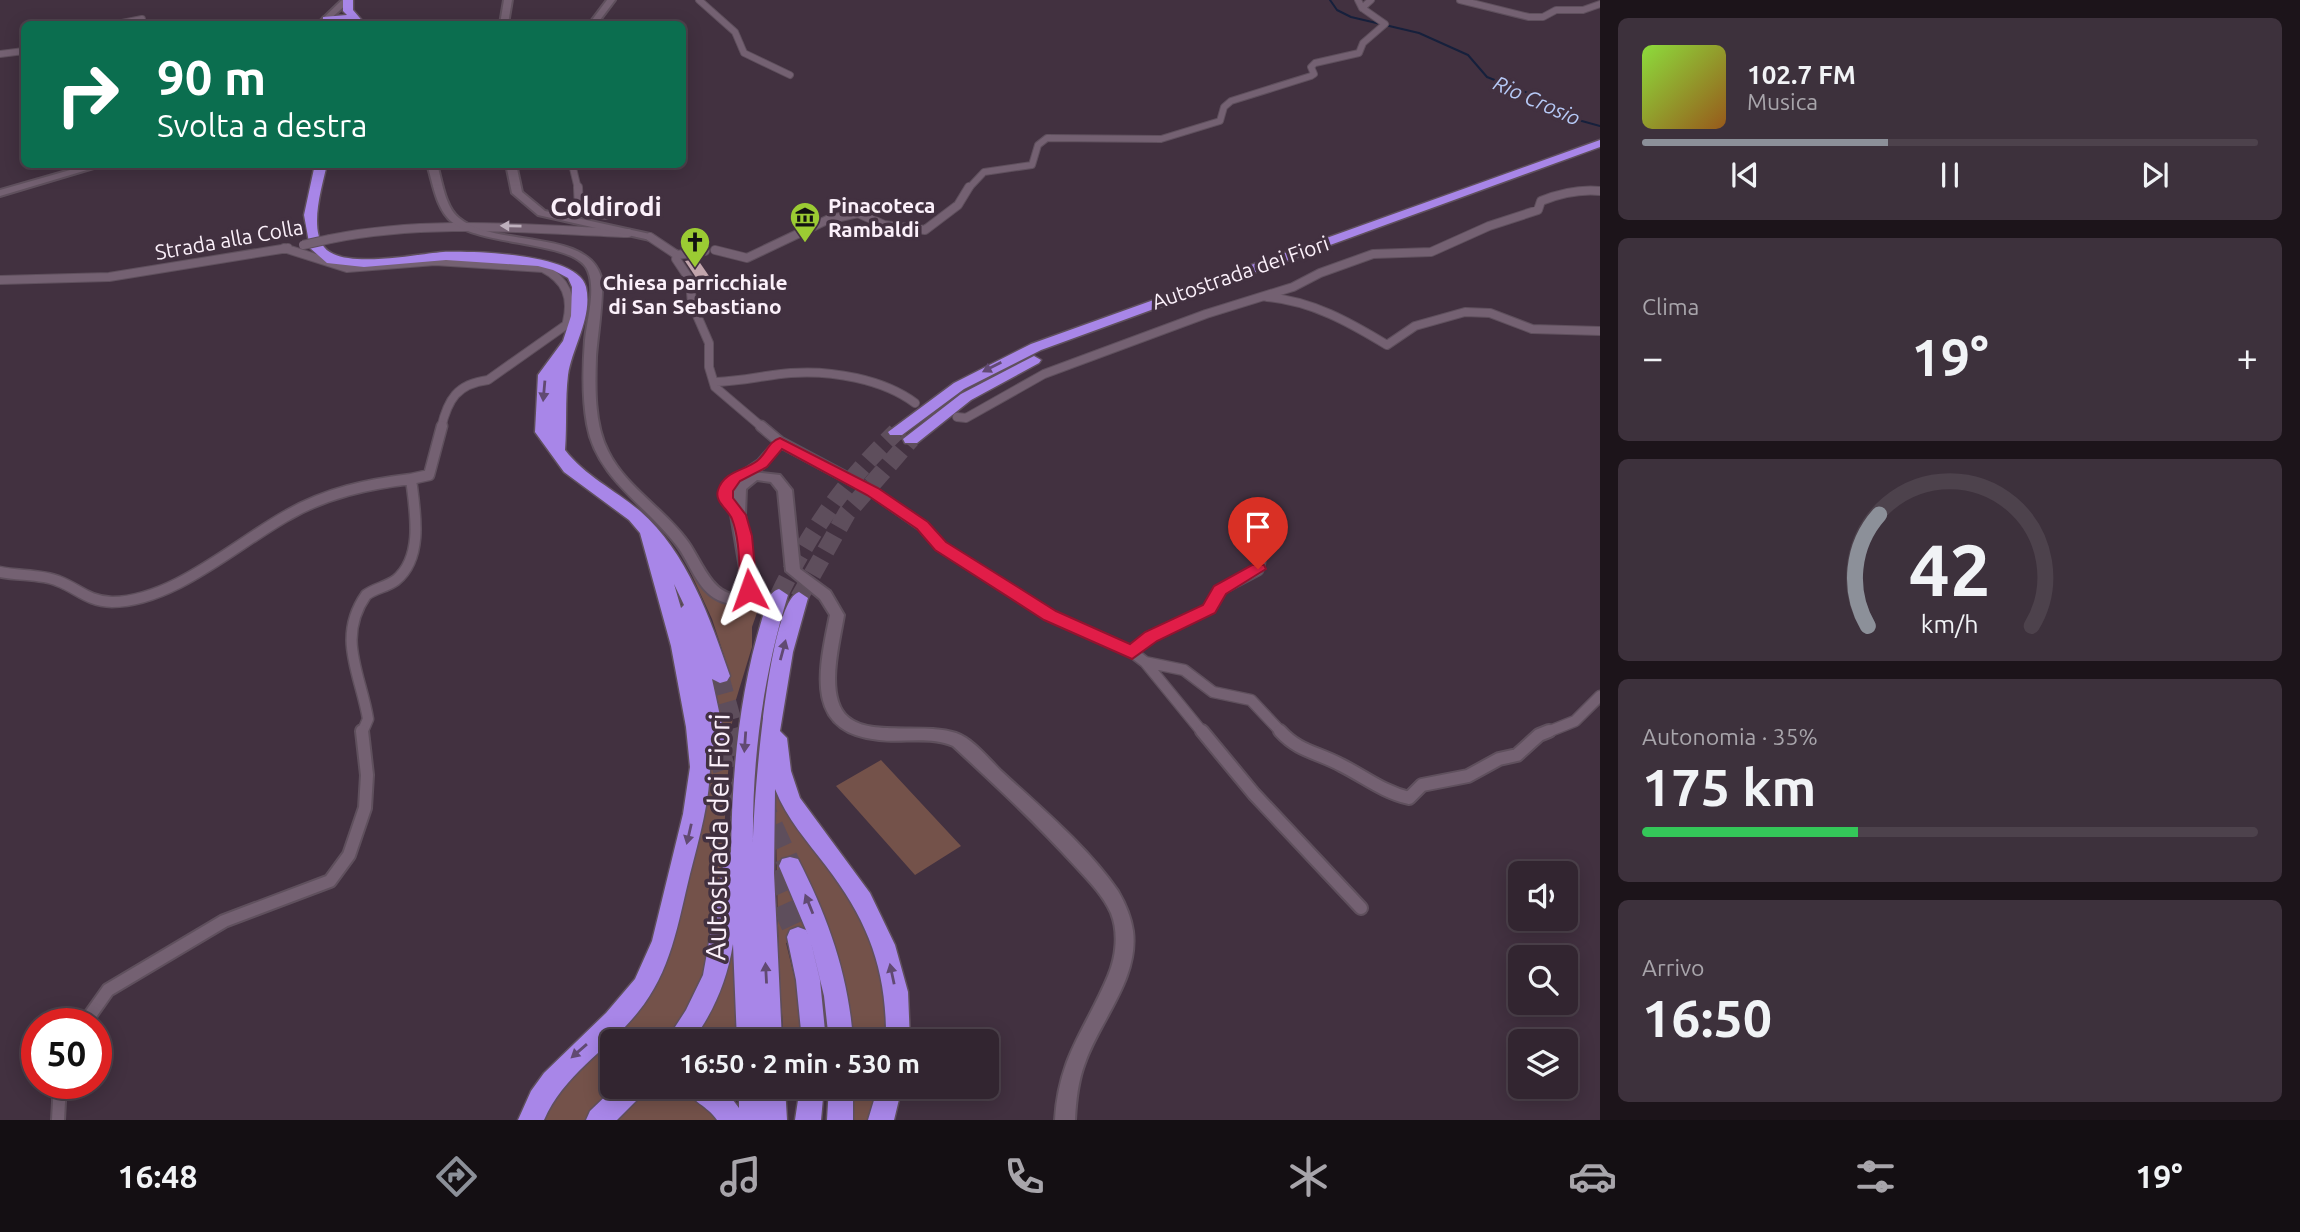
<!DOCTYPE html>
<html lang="it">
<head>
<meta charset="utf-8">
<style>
	body { margin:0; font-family:Ubuntu,sans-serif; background:#3d313c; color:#f1f3f6; height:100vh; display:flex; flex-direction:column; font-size:26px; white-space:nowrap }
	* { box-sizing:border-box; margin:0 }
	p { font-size:23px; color:#a8a5ab }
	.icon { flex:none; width:38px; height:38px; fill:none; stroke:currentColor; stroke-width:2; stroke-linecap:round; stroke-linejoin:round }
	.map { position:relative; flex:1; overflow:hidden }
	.drawer { display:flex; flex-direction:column; gap:18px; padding:18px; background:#1c141a; width:700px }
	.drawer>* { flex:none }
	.guide { position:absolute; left:21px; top:21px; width:665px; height:147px; border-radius:10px; box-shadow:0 4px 18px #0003,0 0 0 2px #4d424c; background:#0b6e4f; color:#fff; overflow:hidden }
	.tools { position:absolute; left:1508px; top:861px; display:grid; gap:14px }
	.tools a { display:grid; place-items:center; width:70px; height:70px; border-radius:10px; background:#322530; box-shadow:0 4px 18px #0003,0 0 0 2px #4d424c; font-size:35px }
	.speed { position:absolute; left:21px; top:1008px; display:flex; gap:14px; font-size:35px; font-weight:700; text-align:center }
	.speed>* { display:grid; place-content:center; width:91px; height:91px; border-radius:50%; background:#322530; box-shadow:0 4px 18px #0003,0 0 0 2px #4d424c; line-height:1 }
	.speed .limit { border:10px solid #d22; background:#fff; color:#111 }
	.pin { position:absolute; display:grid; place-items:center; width:60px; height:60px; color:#fff; margin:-72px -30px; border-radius:50% 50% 50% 0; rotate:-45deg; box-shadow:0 0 7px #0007 }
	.pin .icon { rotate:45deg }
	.me { position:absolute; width:77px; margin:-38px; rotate:356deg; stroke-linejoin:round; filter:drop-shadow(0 0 5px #0008) }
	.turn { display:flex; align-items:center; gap:24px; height:147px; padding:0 21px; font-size:32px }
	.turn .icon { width:91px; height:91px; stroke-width:2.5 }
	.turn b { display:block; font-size:49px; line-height:60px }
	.big { font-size:52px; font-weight:600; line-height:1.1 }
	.drawer .tile { flex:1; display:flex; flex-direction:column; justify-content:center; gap:10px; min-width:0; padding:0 24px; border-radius:10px; background:#3d313c }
	.drawer .dial { align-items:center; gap:0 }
	.dial svg { height:182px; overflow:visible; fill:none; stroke:#4d424c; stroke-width:7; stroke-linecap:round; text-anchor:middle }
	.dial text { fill:#f1f3f6; stroke:none }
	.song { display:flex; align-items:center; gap:21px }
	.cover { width:84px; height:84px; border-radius:10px; background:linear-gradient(135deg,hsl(90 70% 55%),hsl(30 70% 35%)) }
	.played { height:7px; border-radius:4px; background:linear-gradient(90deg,#8c9099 40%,#4d424c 40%) }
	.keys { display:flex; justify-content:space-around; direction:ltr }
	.heat { display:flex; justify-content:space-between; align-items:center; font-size:38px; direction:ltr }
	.charge { height:10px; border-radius:5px; background:linear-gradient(90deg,#34c759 35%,#4d424c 0) }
	.trip { position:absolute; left:600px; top:1029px; width:399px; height:70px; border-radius:10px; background:#322530; box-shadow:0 4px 18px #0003,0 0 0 2px #4d424c; font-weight:600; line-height:70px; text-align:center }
	.tabs { display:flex; height:112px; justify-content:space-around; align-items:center; background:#140f13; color:#a8a5ab }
	.tabs .icon { width:49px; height:49px }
	.tabs .active { color:#8c9099 }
	.tabs b { font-size:32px; color:#f1f3f6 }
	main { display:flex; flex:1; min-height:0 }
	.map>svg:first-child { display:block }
</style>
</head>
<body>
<main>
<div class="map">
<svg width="1600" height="1120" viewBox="0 0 1600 1120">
	<rect width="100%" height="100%" fill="#423140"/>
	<!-- green -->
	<path fill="#74524a" d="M679,547L718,601L741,603L755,593L757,594L754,602L760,604L752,627V647L735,703L731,730L717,933C710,972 696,1010 670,1041H612V1087H618L588,1120H539L549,1096L642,1004L707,749L726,745L712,680L731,677L712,619Z
		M881,760L961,846L915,875L836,786Z
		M775,787C808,834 850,882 872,935C884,964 890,1011 890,1041H849L848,1030L804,911L834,1041H824L823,1020L807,938L786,943L799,996L802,1041H784L779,972Z
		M733,943L739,1041H688L697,1029Z
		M850,1087H882L871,1120H848Z
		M662,1091L691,1096L722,1120H616L635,1102Z"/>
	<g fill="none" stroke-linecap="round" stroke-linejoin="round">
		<!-- stream -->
		<path stroke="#16203c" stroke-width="2" d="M1330,0L1337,10L1351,17L1419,33L1468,55L1487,77L1538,97L1571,118L1600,126"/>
	</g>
	<!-- building -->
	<path fill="#c2a5ac" d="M697,259L698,260L709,276L697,279L685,261Z"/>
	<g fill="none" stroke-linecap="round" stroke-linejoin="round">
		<!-- highway-tunnel-far1 -->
		<path stroke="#5e4e5c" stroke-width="18" stroke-dasharray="18 9" stroke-linecap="butt" d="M779,595C809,532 846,480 896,432
			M799,598L847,513L911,439
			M720,676L736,733"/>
		<!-- highway-tunnel -->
		<path stroke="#5e4e5c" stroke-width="23" stroke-dasharray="23 11" stroke-linecap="butt" d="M736,731L758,797L790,866
			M717,748L734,797L798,937"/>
		<!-- street-far3 casing -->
		<g stroke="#5f505d" stroke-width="8">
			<path id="street-far3" d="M699,0L735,32L744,53L790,75
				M1460,0L1529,17H1543L1556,10H1583L1600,4
				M1362,8L1371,0
				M117,24L142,19
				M0,54L24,51
				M572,164L578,189
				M968,189L984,172L1032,165L1038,145L1047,138L1161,139L1220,121L1224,107L1231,101L1311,76L1314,74L1311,67L1315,63L1359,53L1363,43L1385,24L1362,8L1358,0"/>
		</g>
		<!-- street-far2 casing -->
		<g stroke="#5f505d" stroke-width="10">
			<path id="street-far2" d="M578,187L579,210L606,215
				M650,237L677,255L705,251
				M330,239C429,219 528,229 628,233
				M284,248L347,268L435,261L543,268C566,280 573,297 567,322
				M715,250L747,258L827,220L858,213L884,225L925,230L958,205L969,187
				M677,255L676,259L690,280L692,304L709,343V367L715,387L763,428
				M0,280L109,277L288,248
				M1267,297C1312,301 1349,322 1387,345L1415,326L1465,312L1490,313L1532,329L1600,331
				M716,382C742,381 766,375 791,373C831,370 883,379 915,403
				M957,417L966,418L1044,374L1206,314L1293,287L1320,273L1373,254L1431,252L1489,226L1538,210L1541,201C1561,193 1579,189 1600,191
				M441,428C448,399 457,384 488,380L573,320"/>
		</g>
		<!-- street-far1 casing -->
		<g stroke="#5f505d" stroke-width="13">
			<path id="street-far1" d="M761,426L780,442L872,491L922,526L940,546L1050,616L1132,652L1145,662L1184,670L1213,692L1251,700L1282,733
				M738,515L726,499L728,486L761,464L780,442
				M0,572C18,576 42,574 58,581C79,589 87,601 112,602C173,602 237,543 288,515C326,493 368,484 411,479
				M1132,652L1151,637L1209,609L1220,590L1258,570L1260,562
				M1145,662L1203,733
				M362,733L368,719C361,675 336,638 366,595C375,588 387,587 396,580C424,557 415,511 411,479L429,475L442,426
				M1545,733L1575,721L1600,696"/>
		</g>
		<!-- street casing -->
		<g stroke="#5f505d" stroke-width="16">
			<path id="street" d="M1202,731L1254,794L1361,908
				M1280,731C1299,752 1317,752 1341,765C1365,777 1383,792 1409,798L1422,785L1468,776L1499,759L1517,755L1539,735L1549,731
				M84,1024L108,990L224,921L330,881L349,855L365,808L367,775L362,731
				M58,1120L60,1083"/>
		</g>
		<!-- secondary casing -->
		<g stroke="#5f505d" stroke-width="4">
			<path id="secondary" d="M342,0H351L325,24H317Z
				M504,0H512L508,24H500Z
				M607,0H615L597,24H589Z
				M91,164H107L0,196V190Z
				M427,164H437C442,181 445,207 459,218C494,248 587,228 601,277C605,289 597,340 596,357C595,387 594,424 608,451C625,486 663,508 686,539C699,555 710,591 733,594L743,586L731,515L732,487L754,472L780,475L792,490L800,569L830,591L844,615C840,641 824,697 848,717C871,737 924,722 956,733C973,739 987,757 1000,770C1039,806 1088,847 1118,891C1125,903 1131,917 1133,931C1139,979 1100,1020 1085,1063C1078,1081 1076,1100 1075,1120H1055C1059,1056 1085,1031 1108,976C1116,957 1119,933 1111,913C1103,895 1088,880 1075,866C1037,824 995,785 953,746C929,736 904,743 879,740C803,733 819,669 830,615L820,599L786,571L778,491L771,482L757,480L746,489L745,515L757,586C750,602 734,608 718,600C697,590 690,563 677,546C646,505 596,478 587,424C582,396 583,367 585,340C587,319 596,290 588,271C576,240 481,247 452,222C436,209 433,183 427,164Z
				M506,164H516L522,192L545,211L650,234L655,237L650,240L538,215L512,193Z"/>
		</g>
		<!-- highway casing -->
		<g stroke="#5f505d" stroke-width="3">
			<path id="highway" d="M343,0H353V10L365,24H355L352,21H323V17L347,15L343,11Z
				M1600,140V147L1041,350L964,389L902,435H890L888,432L954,383L1031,344Z
				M315,164H327C322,187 309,227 324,247C341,270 417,254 443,252C473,251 578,253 586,287C593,317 572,347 568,375C565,400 567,425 565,450C585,476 615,490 640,511C687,552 710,618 730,676L727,681L720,683L712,679L727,748L724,754L717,756L710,753C712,794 700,835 690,874C678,923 671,972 638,1012C608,1050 564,1074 544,1120H518L531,1091L544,1073L606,1013L635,979L652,941L683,814L690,767L686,727L671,646L640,533L629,520L564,472L535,432L538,375L563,341L571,316L572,287L568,278L553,270L538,266L446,260L364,267L327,263L310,248L304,215ZM674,584L684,605L681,608Z
				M1034,356L1041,360L1039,363L971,400L917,443H905L903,439L961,394Z
				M779,589L788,595C763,677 752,758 753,843C753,808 768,601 799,592L808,598L793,652L780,731L787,738L791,771L800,798L870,893L895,945L908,992L910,1041H886C887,971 869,922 826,866C807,841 787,819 775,789L774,873L782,1041H737L733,944C727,980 714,1012 692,1041H666L686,1010L703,975L724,860L731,852C732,773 739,695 762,619C766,608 767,592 779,589Z
				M790,857L798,859C828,917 849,976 853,1041H829L824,996L810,938L820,980L826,1041H802L796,980L787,937L790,930L798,927L806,930L809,937L779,866L782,859Z
				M615,1087H644L641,1096L617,1120H586L590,1111Z
				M686,1087C714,1087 722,1083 739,1108V1087H785L787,1120H717C708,1106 691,1102 686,1087Z
				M800,1087H824L821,1120H795Z
				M829,1087H853V1120H827Z
				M878,1087H902L894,1120H868Z"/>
		</g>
		<!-- street-far3 -->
		<use href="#street-far3" stroke="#746172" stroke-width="6"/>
		<!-- street-far2 -->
		<use href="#street-far2" stroke="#746172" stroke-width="8"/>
		<!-- street-far1 -->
		<use href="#street-far1" stroke="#746172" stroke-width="10"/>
		<!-- street -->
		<use href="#street" stroke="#746172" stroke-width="12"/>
		<!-- secondary -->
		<use href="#secondary" fill="#746172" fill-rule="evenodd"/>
		<!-- highway -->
		<use href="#highway" fill="#a886e8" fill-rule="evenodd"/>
		<!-- street-bridge casing -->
		<g stroke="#5f505d" stroke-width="10" stroke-linecap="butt">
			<path id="street-bridge" d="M303,245L330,239"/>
		</g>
		<!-- street-bridge -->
		<use href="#street-bridge" stroke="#746172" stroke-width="8"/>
	</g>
	<!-- one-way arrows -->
	<defs><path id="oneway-solid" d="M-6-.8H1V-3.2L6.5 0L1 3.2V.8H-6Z" transform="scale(1.75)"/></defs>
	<use fill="#beb0bd" href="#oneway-solid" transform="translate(511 226) rotate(-179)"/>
	<g fill="#614a72">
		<use href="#oneway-solid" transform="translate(992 367) rotate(153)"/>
		<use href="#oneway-solid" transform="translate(544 391) rotate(95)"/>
		<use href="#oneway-solid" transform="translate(783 650) rotate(-75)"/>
		<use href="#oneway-solid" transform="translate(745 742) rotate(94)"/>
		<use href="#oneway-solid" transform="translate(689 834) rotate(103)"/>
		<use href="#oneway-solid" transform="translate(809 904) rotate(-112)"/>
		<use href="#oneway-solid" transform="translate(766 973) rotate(-93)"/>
		<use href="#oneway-solid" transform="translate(892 974) rotate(-102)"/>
		<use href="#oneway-solid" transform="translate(579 1051) rotate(139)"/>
	</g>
	<!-- route -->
	<path fill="#e11d48" stroke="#92132f" stroke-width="2" d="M780,438L878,488L928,522L946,542L1056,611L1130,644L1145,632L1203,605L1214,586L1252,565H1264L1266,569L1226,594L1215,613L1157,641L1132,659L1044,620L935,550L917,529L867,495L782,449L767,467L740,481L733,491V498L746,515L752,536L757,590L749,596L741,590C739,567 740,540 732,519C728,509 714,502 718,490C724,471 744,471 757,461C766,454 769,441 780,438Z"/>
	<!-- icons -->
	<defs>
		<g id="museum-pin" transform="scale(1.575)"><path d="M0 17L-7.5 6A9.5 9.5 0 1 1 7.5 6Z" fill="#9bcb33" stroke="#423140"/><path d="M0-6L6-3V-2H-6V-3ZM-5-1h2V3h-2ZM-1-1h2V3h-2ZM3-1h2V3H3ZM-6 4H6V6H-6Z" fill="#111"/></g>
		<g id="church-pin" transform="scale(1.575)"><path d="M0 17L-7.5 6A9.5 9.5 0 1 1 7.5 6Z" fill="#9bcb33" stroke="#423140"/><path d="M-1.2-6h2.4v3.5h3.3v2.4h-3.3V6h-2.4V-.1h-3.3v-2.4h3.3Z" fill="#111"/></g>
	</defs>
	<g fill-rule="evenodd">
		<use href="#museum-pin" x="805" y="217"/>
		<use href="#church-pin" x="695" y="242"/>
	</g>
	<g text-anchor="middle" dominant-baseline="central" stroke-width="7" stroke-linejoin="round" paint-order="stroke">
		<!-- far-water labels -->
		<g font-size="21" font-style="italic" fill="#b6c9f6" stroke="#423140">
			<text transform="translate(1537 100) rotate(24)">Rio Crosio</text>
		</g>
		<!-- far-poi labels -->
		<g font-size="21" font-weight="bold" fill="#fbf0fa" stroke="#423140" text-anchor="start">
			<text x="828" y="205">Pinacoteca<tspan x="828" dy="24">Rambaldi</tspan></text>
			<text x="695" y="282" text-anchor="middle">Chiesa parricchiale<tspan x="695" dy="24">di San Sebastiano</tspan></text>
		</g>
		<!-- far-street labels -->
		<g font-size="21" fill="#fbf0fa" stroke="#423140">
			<text transform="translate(229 239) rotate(-10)">Strada alla Colla</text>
			<text transform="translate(1240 272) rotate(-19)">Autostrada dei Fiori</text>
		</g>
		<!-- far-district labels -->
		<g font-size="26" font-weight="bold" fill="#fbf0fa" stroke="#423140">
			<text x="606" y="206">Coldirodi</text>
		</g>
		<!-- near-street labels -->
		<g font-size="28" fill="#fbf0fa" stroke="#423140">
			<text transform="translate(717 837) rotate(-89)">Autostrada dei Fiori</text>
		</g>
	</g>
</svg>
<div class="tools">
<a><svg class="icon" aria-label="sound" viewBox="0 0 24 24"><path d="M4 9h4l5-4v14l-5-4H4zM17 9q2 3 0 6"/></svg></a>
<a><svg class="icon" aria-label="search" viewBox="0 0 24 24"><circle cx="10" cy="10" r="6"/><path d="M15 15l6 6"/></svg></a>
<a><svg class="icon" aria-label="layers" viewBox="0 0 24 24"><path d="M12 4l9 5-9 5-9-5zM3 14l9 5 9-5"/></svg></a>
</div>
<div class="speed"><div class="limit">50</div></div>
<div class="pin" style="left:1258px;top:569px;background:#d93025"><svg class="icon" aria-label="arrive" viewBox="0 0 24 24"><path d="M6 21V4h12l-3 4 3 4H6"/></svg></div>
<svg class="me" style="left:749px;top:590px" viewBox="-20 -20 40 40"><path d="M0-17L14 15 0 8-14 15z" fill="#e11d48" stroke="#fff" stroke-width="4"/></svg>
<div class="trip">16:50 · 2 min · 530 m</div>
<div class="guide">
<div class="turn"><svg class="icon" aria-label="right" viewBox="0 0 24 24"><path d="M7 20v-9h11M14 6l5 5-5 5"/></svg><div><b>90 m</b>Svolta a destra</div></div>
</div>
</div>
<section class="drawer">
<div class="tile">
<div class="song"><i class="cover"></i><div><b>102.7 FM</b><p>Musica</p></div></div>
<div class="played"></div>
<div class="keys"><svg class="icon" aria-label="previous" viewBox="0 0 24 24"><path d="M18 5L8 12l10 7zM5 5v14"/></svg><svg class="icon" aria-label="pause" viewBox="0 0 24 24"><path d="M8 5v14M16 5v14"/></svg><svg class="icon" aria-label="next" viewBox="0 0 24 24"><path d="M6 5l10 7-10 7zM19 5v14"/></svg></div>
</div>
<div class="tile"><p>Clima</p>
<div class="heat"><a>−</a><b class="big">19°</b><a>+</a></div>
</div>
<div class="tile dial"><svg viewBox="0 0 100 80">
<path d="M14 69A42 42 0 1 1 86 69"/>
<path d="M14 69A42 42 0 0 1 19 20" stroke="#8c9099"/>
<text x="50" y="56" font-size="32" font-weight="700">42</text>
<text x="50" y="72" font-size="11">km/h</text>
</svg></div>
<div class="tile"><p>Autonomia · 35%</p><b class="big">175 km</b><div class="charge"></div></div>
<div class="tile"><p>Arrivo</p><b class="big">16:50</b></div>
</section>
</main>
<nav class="tabs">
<b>16:48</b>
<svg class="icon active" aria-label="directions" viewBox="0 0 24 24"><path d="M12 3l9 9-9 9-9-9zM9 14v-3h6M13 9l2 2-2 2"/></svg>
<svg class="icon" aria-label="music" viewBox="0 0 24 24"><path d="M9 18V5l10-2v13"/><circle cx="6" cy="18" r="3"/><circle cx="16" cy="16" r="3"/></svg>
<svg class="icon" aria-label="phone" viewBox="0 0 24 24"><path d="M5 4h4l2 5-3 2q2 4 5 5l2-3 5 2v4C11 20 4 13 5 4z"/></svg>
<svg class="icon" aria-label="climate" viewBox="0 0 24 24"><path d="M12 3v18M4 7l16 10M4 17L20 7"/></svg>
<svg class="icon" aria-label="car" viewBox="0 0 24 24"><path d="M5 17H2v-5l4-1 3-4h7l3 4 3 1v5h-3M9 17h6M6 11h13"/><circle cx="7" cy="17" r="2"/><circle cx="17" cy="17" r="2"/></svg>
<svg class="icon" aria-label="filters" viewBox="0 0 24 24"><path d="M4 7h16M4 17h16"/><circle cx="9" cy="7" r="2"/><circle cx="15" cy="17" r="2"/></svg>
<b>19°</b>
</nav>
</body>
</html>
